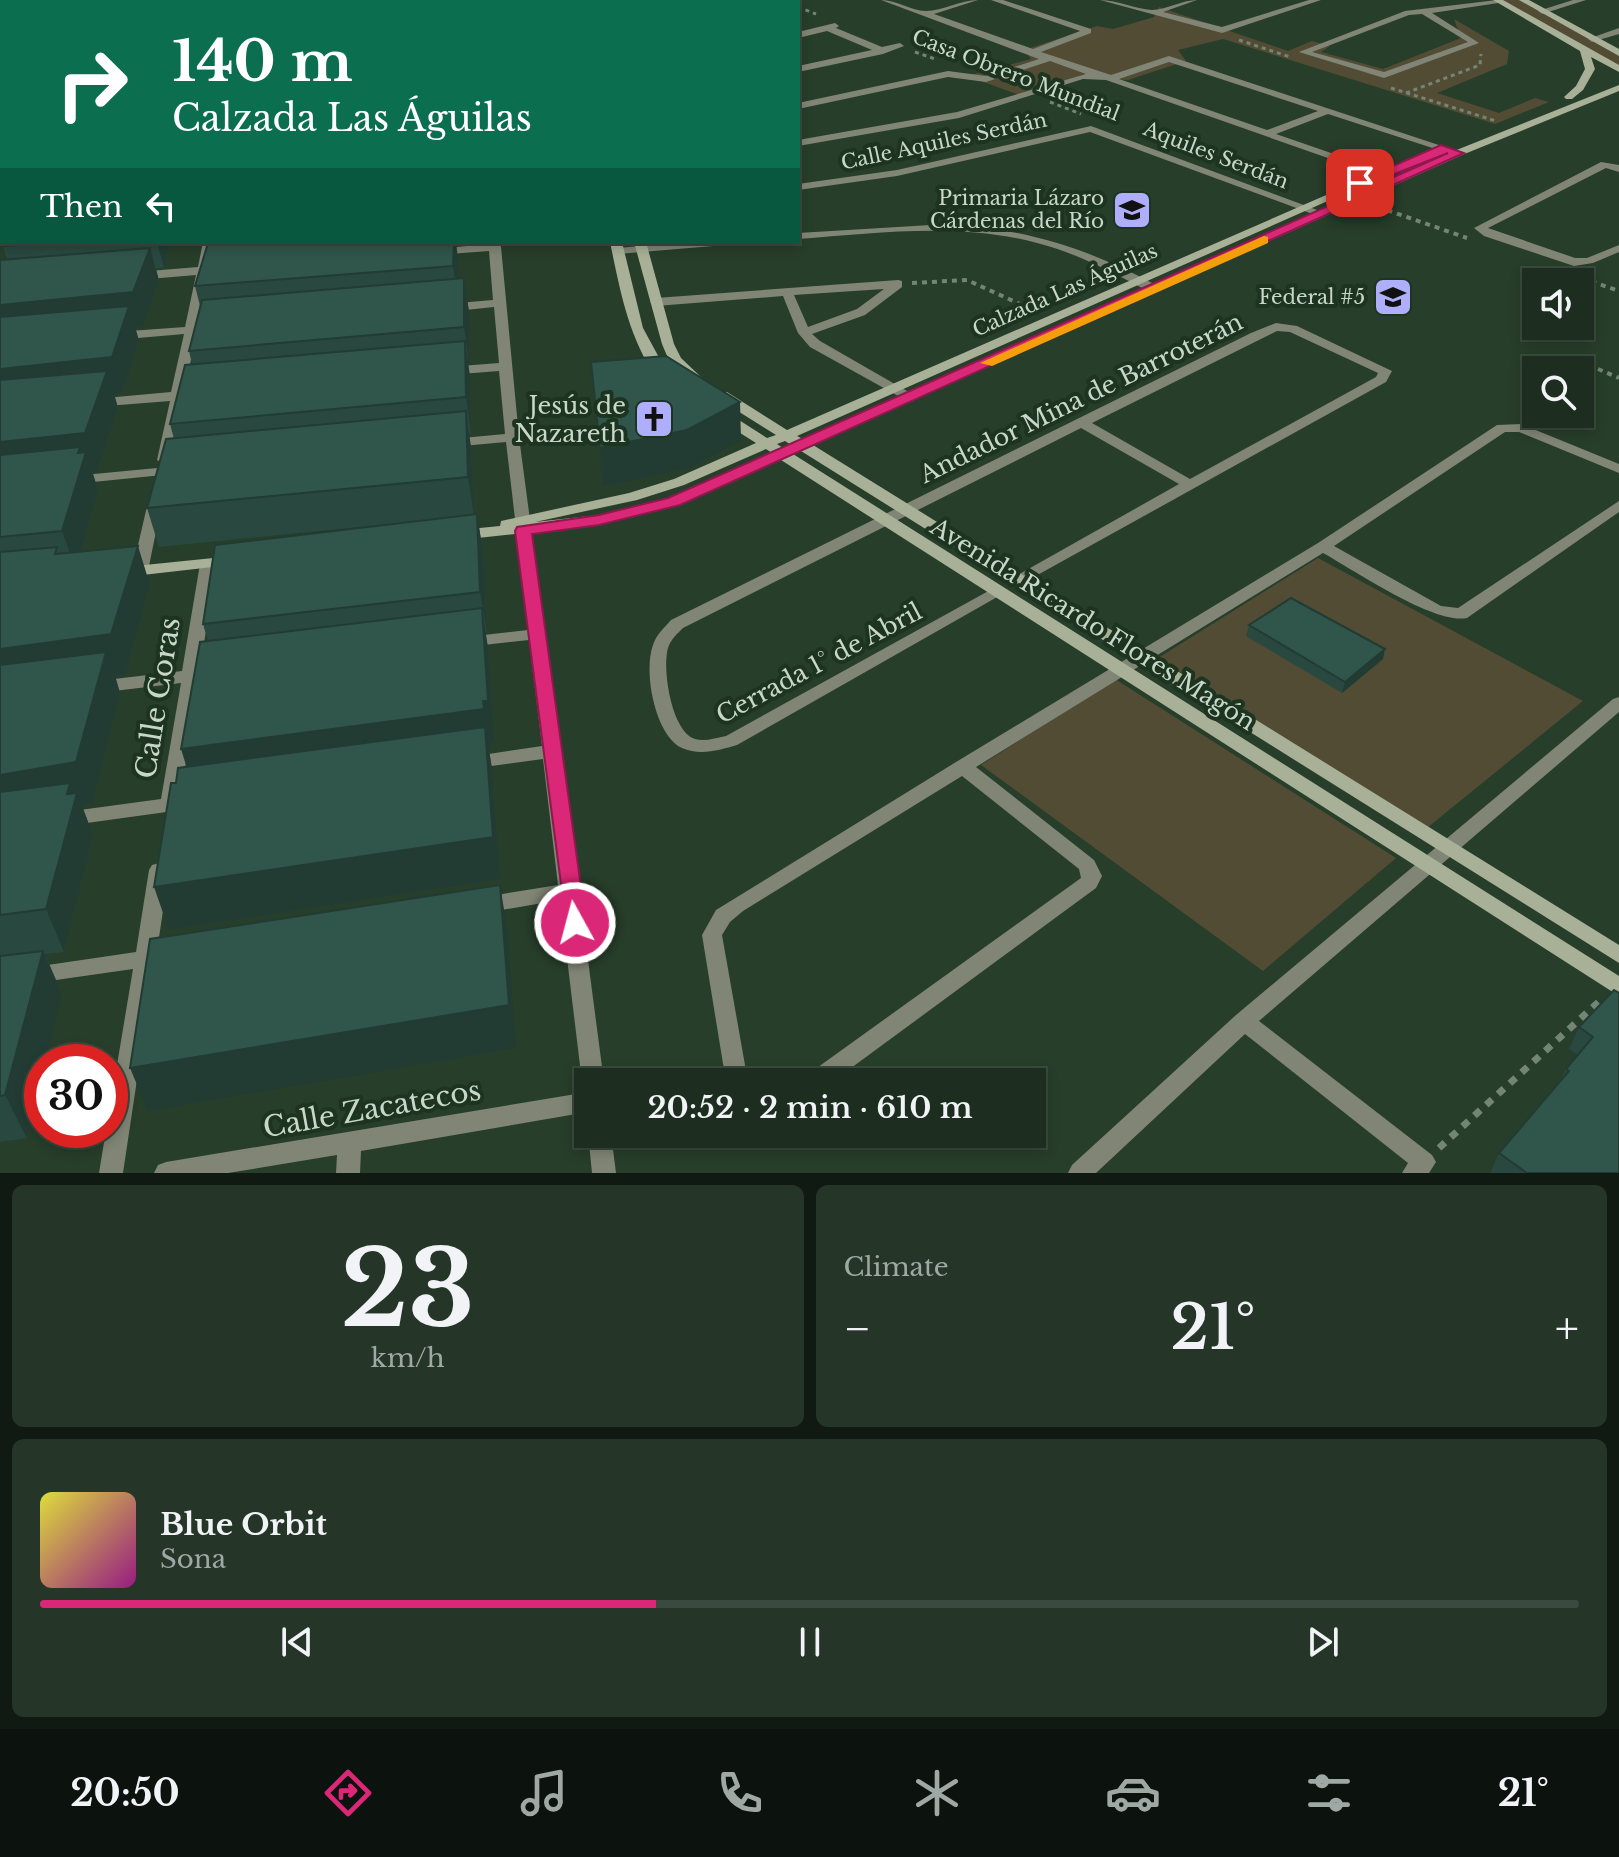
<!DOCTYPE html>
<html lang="en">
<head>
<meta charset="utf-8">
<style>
	body { margin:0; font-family:"Libre Baskerville",serif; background:#253629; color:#f1f3f6; height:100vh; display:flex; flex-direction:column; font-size:30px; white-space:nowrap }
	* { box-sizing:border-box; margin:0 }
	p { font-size:26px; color:#a0a8a5 }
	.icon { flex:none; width:44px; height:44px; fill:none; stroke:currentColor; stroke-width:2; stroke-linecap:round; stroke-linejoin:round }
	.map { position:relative; height:1173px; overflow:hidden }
	.sheet { display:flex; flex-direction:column; gap:12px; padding:12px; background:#101912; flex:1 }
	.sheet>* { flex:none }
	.hud { position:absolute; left:0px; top:0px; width:800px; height:244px; box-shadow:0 4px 12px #0003,0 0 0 2px #3b4a3e; background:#0b6e4f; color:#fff; overflow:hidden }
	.controls { position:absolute; left:1522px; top:268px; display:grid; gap:16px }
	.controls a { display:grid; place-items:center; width:72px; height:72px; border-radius:0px; background:#1d2e20; box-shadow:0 4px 12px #0003,0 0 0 2px #3b4a3e; font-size:40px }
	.speed { position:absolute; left:24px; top:1044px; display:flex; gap:16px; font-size:40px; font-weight:700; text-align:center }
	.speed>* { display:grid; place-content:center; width:104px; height:104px; border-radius:50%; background:#1d2e20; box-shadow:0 4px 12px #0003,0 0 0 2px #3b4a3e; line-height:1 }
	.speed .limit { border:12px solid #d22; background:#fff; color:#111 }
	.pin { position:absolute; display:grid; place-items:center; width:68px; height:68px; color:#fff; margin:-34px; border-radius:16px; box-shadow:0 4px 12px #0006 }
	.me { position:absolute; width:88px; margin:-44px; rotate:353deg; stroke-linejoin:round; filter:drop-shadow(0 0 6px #0008) }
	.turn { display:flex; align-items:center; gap:28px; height:168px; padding:0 40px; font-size:36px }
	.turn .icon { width:104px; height:104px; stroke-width:2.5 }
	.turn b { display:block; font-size:56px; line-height:68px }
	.then { display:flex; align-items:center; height:76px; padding:0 40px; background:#0003; gap:16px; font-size:30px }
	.big { font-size:60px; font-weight:600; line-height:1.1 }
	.sheet .tile { flex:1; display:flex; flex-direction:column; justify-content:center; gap:12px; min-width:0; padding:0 28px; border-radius:12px; background:#253629 }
	.sheet .dial { align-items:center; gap:0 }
	.dial b { font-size:104px; line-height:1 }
	.song { display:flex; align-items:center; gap:24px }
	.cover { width:96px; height:96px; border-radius:12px; background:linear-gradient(135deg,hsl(60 70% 55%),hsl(310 70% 35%)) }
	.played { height:8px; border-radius:4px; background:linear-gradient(90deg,#db2777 40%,#3b4a3e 40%) }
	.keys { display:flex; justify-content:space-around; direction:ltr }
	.heat { display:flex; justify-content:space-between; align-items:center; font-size:44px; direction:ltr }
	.sheet .tiles { flex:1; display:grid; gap:12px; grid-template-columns:1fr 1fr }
	.tile:last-child { grid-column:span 2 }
	.trip { position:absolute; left:574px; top:1068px; width:472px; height:80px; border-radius:0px; background:#1d2e20; box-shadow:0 4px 12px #0003,0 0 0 2px #3b4a3e; font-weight:600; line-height:80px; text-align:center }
	.menu { display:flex; height:128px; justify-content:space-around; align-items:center; background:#0c120d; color:#a0a8a5 }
	.menu .icon { width:56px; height:56px }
	.menu .on { color:#db2777 }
	.menu b { font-size:36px; color:#f1f3f6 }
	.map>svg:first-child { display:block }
</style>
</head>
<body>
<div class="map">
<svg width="1619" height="1173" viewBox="0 0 1619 1173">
	<rect width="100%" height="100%" fill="#273e2a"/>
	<!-- green -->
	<path fill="#534c35" d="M1501,0H1520L1619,55V66Z
		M1159,7L1288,51L1312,41L1330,46L1321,52L1383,69L1461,38L1454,19L1509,51L1507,64L1437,93L1499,113L1535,98L1549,102L1495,124L1223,39L1178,50L1186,61L1128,80L1081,78L1025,97L967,76L1031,59L1024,50L1097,26L1113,29L1154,17Z
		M1318,558L1583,701L1427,828L1158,658Z
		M1115,679L1396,858L1263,971L981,765Z"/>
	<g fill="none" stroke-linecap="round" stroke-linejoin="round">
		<!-- path-far2 -->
		<path stroke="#738675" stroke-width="3" stroke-dasharray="4 4" stroke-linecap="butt" d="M798,7L816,14
			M1239,40L1290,57
			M915,52L935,59
			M1391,88L1496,121
			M1406,93L1480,65L1481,54
			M1050,102L1081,114"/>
		<!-- path-far1 -->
		<path stroke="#738675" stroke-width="4" stroke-dasharray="5 5" stroke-linecap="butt" d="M1378,207L1467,238
			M1582,278L1619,291
			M912,283L967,280L1031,309
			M1598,369L1619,378"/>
		<!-- path -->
		<path stroke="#738675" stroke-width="7" stroke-dasharray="8 8" stroke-linecap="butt" d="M1439,1148L1603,998"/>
		<!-- street -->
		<path fill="#808575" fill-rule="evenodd" d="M380,0H420L378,2Z
			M525,0H533L534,2H526Z
			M881,0C897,0 911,11 926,11C943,11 960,0 978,0L934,14L1033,49L1080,31L991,0H1003L1091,29V33L1041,52L1111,75L1169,56L1463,153L1454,155L1328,114L1276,134L1386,172L1387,174L1382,177L1106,80L1083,79L959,118L798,146V140L957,112L1086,74L1050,61L986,82L948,77L798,109V103L948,71L986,76L1039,59ZM1169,62L1318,111L1267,130L1119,79Z
			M1100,0C1118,0 1135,9 1152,10C1166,10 1182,0 1197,0L1163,12L1222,27L1309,0H1321L1222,33Z
			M1497,0L1505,2L1432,13L1479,43L1384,78L1299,52L1405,11ZM1422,14L1468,42L1384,72L1312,52L1409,15Z
			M1573,0H1586L1542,14L1538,11Z
			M835,23L839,26L836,28L882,47L900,43L904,46L883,54L798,72V66L872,50L827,31L798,38V32Z
			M1619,28V34L1592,42L1588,39Z
			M2,100V106L0,107V101Z
			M1091,126L1328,214L1318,216L1090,132L897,176L798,190V184L897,170Z
			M1601,162L1619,165V172L1606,168L1488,228L1575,258H1587L1619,245V252L1593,263L1574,266L1484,236L1474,228Z
			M0,201H2V207H0Z
			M947,224C1009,228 1065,241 1122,268C1134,274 1150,280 1160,289L1158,292H1150C1113,273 1077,253 1037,243C959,222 877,233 798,239V233Z
			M203,242H215L210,266L222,265L228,269L222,273L208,274L198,326L216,324L222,328L216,332L196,333L185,391L198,390L205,394L198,398L183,399L171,460L164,464L157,460L170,401L94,407L87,403L94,399L171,392L184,334L115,340L109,336L115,332L185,327L196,275L137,280L131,276L137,272L198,267Z
			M488,242H500L501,247L519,437L560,746L563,751L561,754L604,1082H588V1090L582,1082L560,900L484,913L477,910L474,905L477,900L484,897L558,885L543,759L469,769L463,767L460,763L463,759L469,757L542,746L529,640L466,647L458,642L466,637L528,630L506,442L451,447L444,443L451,439L505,434L499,371L448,375L441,371L448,367L499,363L494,307L446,312L440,308L446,304L493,300L489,251L436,255L430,252L436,249L488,244Z
			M684,242H731L725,245L618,254L612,251L618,248Z
			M898,280L902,281V287L865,315L812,334L820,341L914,395V401L909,402L810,347L798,333L783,296L656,306L650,302L656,298ZM884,289L857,309L808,327L794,295Z
			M1276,323L1297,326L1392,371L1386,382L1023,583H1011L1009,580L1179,484L1081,428L683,628C677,634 671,639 668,648C662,668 671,731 695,739C704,742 716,738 726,736L992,589L998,587L1006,592L737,745C720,750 700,756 682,748C655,736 643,671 653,645C656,635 664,628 671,620L1251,333ZM1277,331L1290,332L1378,373L1376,377L1190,479L1092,423Z
			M1521,424L1619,464V473L1519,432H1505L1334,546L1441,606L1458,608L1619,501V512L1467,618C1434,625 1354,570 1323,553L976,767L1094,860L1102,876L1096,888L832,1082H804L807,1075L1081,878L1079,869L962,776L743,911L730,922L722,935L748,1082H726L702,935L716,910L956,762L1318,543L1497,425Z
			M178,466L183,467L185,470L183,473L73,484L66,480L73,476Z
			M155,498L162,502L148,571L140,576L132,571L148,502Z
			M208,559L216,564L200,670L206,675L198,680L181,796L188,798L190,803L188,808L181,810L65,826L58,824L55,819L58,814L65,812L161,799L181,683L97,693L88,687L97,681L182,671L200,564Z
			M1619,697V712L1259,1021L1432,1155L1436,1162L1429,1173H1402L1408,1163L1245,1034L1096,1173H1068L1072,1165L1236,1015L1613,699Z
			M159,863L166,865L169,870L157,951L163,958L160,964L154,966L123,1173H99L106,1130H110V1107L133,969L0,988V972L136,952L149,870L152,865Z
			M588,1092V1112L361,1151L360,1173H336L337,1155L228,1173H154L158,1165L166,1162Z
			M588,1133L611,1134L616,1173H592Z"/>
		<!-- secondary -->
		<path fill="#a8b097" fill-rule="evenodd" d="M1493,0H1503L1619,65V72L1591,57L1595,69L1583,90L1572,99H1566L1564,97L1576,86L1585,69L1580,51Z
			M1519,0H1529L1619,49V56Z
			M0,47H2V53H0Z
			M1619,85V91L1462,155L813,445L1619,945V963L801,451L793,454L1619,976V996L781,460L674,506L599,525L459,540L451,535L459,530L500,526L501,521L629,493L674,479L756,443L718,419L716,416L718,413H728L767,438L776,435L717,398V392H727L787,430L1425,152L1434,154L797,436L803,439L1454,151ZM785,441L791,445L783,448L777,444ZM766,449L772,453L669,499L599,515L535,522L637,500L684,485Z
			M610,242H622L643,328L668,374L666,377H656C628,336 620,290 610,242Z
			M634,242H646L674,344L681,358L702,378L700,381H690L670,363L662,344Z
			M233,556L239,558L241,561L239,564L125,577L117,572L125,567Z"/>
		<!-- primary -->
		<path fill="#c8d1b1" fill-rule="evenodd" d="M273,0H284L272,2Z
			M2,170V178L0,179V171Z
			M0,193H2L0,202Z"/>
	</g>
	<!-- wall -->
	<path fill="#294940" d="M11,242H171L164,268H156L159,281L143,327H135L139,341L122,393L114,394L118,408L97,471H92L98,490L81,552L150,585L125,675L115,676L120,693L92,804L82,806L93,835L64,952L45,954L62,994L42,1062V1075L27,1138L0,1142V260H7L3,246Z
		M458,259V278H464L469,312L468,363L470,377L471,434H469L471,448L474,515L477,514L483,553L487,632H485L488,648L494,742L490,743V750H489L492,769L500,879L169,930L176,783L186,767L208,641L203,624L419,521L159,547L147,508L174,439L170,424L192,364L189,351L200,306L195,286Z
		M1249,625L1383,659L1342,693L1246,636Z
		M1614,990L1619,1173H1490L1499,1153L1560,1081L1566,1069L1578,1055L1569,1049L1579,1027Z"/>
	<!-- shaded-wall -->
	<path fill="#223c34" d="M157,242H171L164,268Z
		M211,242H456L458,259V300L453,266L216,263Z
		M150,248L159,281L143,327H135L139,341L122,393L114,394L118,408L97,471H92L98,490L76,570L62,531L0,481V305Z
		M464,278L469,312V363L464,327Z
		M465,341L470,377L471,434L466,397Z
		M740,402L741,440L689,468L604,486L600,448Z
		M466,411L471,448L474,516L468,477Z
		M477,514L483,553L487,632L480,592Z
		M138,546L150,585L125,675L115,676L120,693L92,804L82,806L93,835L64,952L46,909L0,820V649Z
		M482,608L488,648L494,742L490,743V750H489L492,769L500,879L169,930L154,887L194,791L181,749Z
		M1385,649L1383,659L1342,693L1345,682Z
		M500,885L507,928L516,1048L148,1111L130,1068Z
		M43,951L62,994L45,1062H42V1075L27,1138L5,1095Z"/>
	<!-- building -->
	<path fill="#30554b" stroke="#223c34" stroke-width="2" d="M11,242H59L3,246Z
		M220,242H454L453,266L195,286L208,243Z
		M150,248L133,292L0,305V260Z
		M464,278V327L189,351L202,300Z
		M129,306L112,357L0,369V317Z
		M465,341L466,397L170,424L185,365Z
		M666,356L740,402L687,430L600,448L591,362Z
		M107,371L85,433L0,442V380Z
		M466,411L468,477L147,508L166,439Z
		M80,447L78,453L86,452L62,531L0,537V455Z
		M477,514L480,592L203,624L215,545Z
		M138,546L111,634L0,649V552L57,547L55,554Z
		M1291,598L1385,649L1345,682L1249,625Z
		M482,608L488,701H483L484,709L181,749L200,642Z
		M106,652L76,762L0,775V665Z
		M485,727L493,837L154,887L171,783H176L178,768Z
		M70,783L67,794L77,793L46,909L0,915V792Z
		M500,885L509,1005L130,1068L150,939Z
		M43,951L5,1095L0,1096V956Z
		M1614,990L1619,993V1173H1527L1499,1153L1569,1071L1566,1069L1593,1037L1579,1027Z"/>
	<!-- route -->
	<path fill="#db2777" stroke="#8e194d" stroke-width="2" d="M1441,145L1464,153L680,505L599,525L532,534L586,923L583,930H567L515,531L517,527L599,515L668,498L1448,153L1364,186L1354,183Z"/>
	<!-- slow -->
	<path fill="#f59e0b" d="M1264,236L1268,237V243L992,366L980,363Z"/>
	<!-- icons -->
	<defs>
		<g id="school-square" transform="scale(2)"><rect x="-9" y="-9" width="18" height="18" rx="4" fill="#aeaefb" stroke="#1d3420"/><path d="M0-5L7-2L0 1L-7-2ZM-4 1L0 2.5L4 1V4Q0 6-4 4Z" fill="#111"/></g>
		<g id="church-square" transform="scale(2)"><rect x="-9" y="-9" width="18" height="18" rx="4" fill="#aeaefb" stroke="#1d3420"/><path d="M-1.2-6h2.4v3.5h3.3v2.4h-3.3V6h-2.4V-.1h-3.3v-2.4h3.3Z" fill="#111"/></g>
	</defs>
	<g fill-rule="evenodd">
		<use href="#school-square" x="1132" y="210"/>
		<use href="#school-square" x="1393" y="297"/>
		<use href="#church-square" x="654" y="419"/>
	</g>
	<g text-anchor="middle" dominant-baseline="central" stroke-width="8" stroke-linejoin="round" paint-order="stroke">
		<!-- far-street labels -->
		<g font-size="20" fill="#c9d7ca" stroke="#1d3420">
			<text transform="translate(1016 75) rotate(21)">Casa Obrero Mundial</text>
			<text transform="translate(944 141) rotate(-12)">Calle Aquiles Serdán</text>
			<text transform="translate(1216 155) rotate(21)">Aquiles Serdán</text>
			<text transform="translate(1065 290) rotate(-24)">Calzada Las Águilas</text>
		</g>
		<!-- far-poi labels -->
		<g font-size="20" fill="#c9d7ca" stroke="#1d3420" text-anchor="end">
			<text x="1104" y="198">Primaria Lázaro<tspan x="1104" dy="23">Cárdenas del Río</tspan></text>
			<text x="1365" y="297">Federal #5</text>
		</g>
		<!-- street labels -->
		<g font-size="24" fill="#c9d7ca" stroke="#1d3420">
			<text transform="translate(1081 398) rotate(-26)">Andador Mina de Barroterán</text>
			<text transform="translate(1093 624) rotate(32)">Avenida Ricardo Flores Magón</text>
			<text transform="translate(819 663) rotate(-28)">Cerrada 1° de Abril</text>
		</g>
		<!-- poi labels -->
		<g font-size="24" fill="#c9d7ca" stroke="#1d3420" text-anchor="end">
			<text x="626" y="405">Jesús de<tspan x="626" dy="28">Nazareth</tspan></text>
		</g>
		<!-- near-street labels -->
		<g font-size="28" fill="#c9d7ca" stroke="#1d3420">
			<text transform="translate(158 698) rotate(-81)">Calle Coras</text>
			<text transform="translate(372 1109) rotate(-10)">Calle Zacatecos</text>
		</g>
	</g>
</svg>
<div class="controls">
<a><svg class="icon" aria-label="sound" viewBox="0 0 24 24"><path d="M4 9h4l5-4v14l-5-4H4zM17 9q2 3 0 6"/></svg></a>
<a><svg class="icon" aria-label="search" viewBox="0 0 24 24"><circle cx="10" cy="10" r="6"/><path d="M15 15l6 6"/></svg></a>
</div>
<div class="speed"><div class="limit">30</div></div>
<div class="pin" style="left:1360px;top:183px;background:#d93025"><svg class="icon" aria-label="arrive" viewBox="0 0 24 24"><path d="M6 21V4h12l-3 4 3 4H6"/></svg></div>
<svg class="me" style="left:575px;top:923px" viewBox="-20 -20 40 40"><circle r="17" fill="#db2777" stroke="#fff" stroke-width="3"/><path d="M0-11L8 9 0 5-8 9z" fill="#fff"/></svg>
<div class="trip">20:52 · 2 min · 610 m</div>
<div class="hud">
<div class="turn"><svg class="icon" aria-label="right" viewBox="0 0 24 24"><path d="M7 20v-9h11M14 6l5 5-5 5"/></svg><div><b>140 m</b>Calzada Las Águilas</div></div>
<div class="then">Then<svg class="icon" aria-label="left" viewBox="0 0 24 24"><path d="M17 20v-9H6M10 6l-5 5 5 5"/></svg></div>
</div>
</div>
<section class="sheet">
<div class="tiles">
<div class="tile dial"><b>23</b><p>km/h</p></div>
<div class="tile"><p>Climate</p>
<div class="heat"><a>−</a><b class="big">21°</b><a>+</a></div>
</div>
<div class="tile">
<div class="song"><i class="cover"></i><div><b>Blue Orbit</b><p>Sona</p></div></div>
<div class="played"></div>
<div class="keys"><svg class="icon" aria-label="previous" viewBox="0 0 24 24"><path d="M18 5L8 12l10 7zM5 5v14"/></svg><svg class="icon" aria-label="pause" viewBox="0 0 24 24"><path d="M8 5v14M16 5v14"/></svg><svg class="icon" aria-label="next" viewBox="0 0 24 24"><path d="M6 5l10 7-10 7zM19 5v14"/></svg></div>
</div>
</div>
</section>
<nav class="menu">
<b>20:50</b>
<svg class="icon on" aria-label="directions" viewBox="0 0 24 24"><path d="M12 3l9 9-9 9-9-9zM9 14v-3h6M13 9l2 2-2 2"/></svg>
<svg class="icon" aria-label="music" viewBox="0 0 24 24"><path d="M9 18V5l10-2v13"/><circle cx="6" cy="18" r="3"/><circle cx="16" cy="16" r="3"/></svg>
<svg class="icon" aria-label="phone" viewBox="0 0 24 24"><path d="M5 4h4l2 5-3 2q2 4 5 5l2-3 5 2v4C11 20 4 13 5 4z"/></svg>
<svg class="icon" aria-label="climate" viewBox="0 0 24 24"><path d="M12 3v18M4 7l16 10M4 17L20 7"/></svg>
<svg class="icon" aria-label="car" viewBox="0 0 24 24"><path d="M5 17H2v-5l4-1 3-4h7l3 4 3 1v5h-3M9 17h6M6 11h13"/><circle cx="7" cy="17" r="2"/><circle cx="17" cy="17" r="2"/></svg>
<svg class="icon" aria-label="filters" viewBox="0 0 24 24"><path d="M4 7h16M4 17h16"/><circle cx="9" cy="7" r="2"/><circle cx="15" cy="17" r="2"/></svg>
<b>21°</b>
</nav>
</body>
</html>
